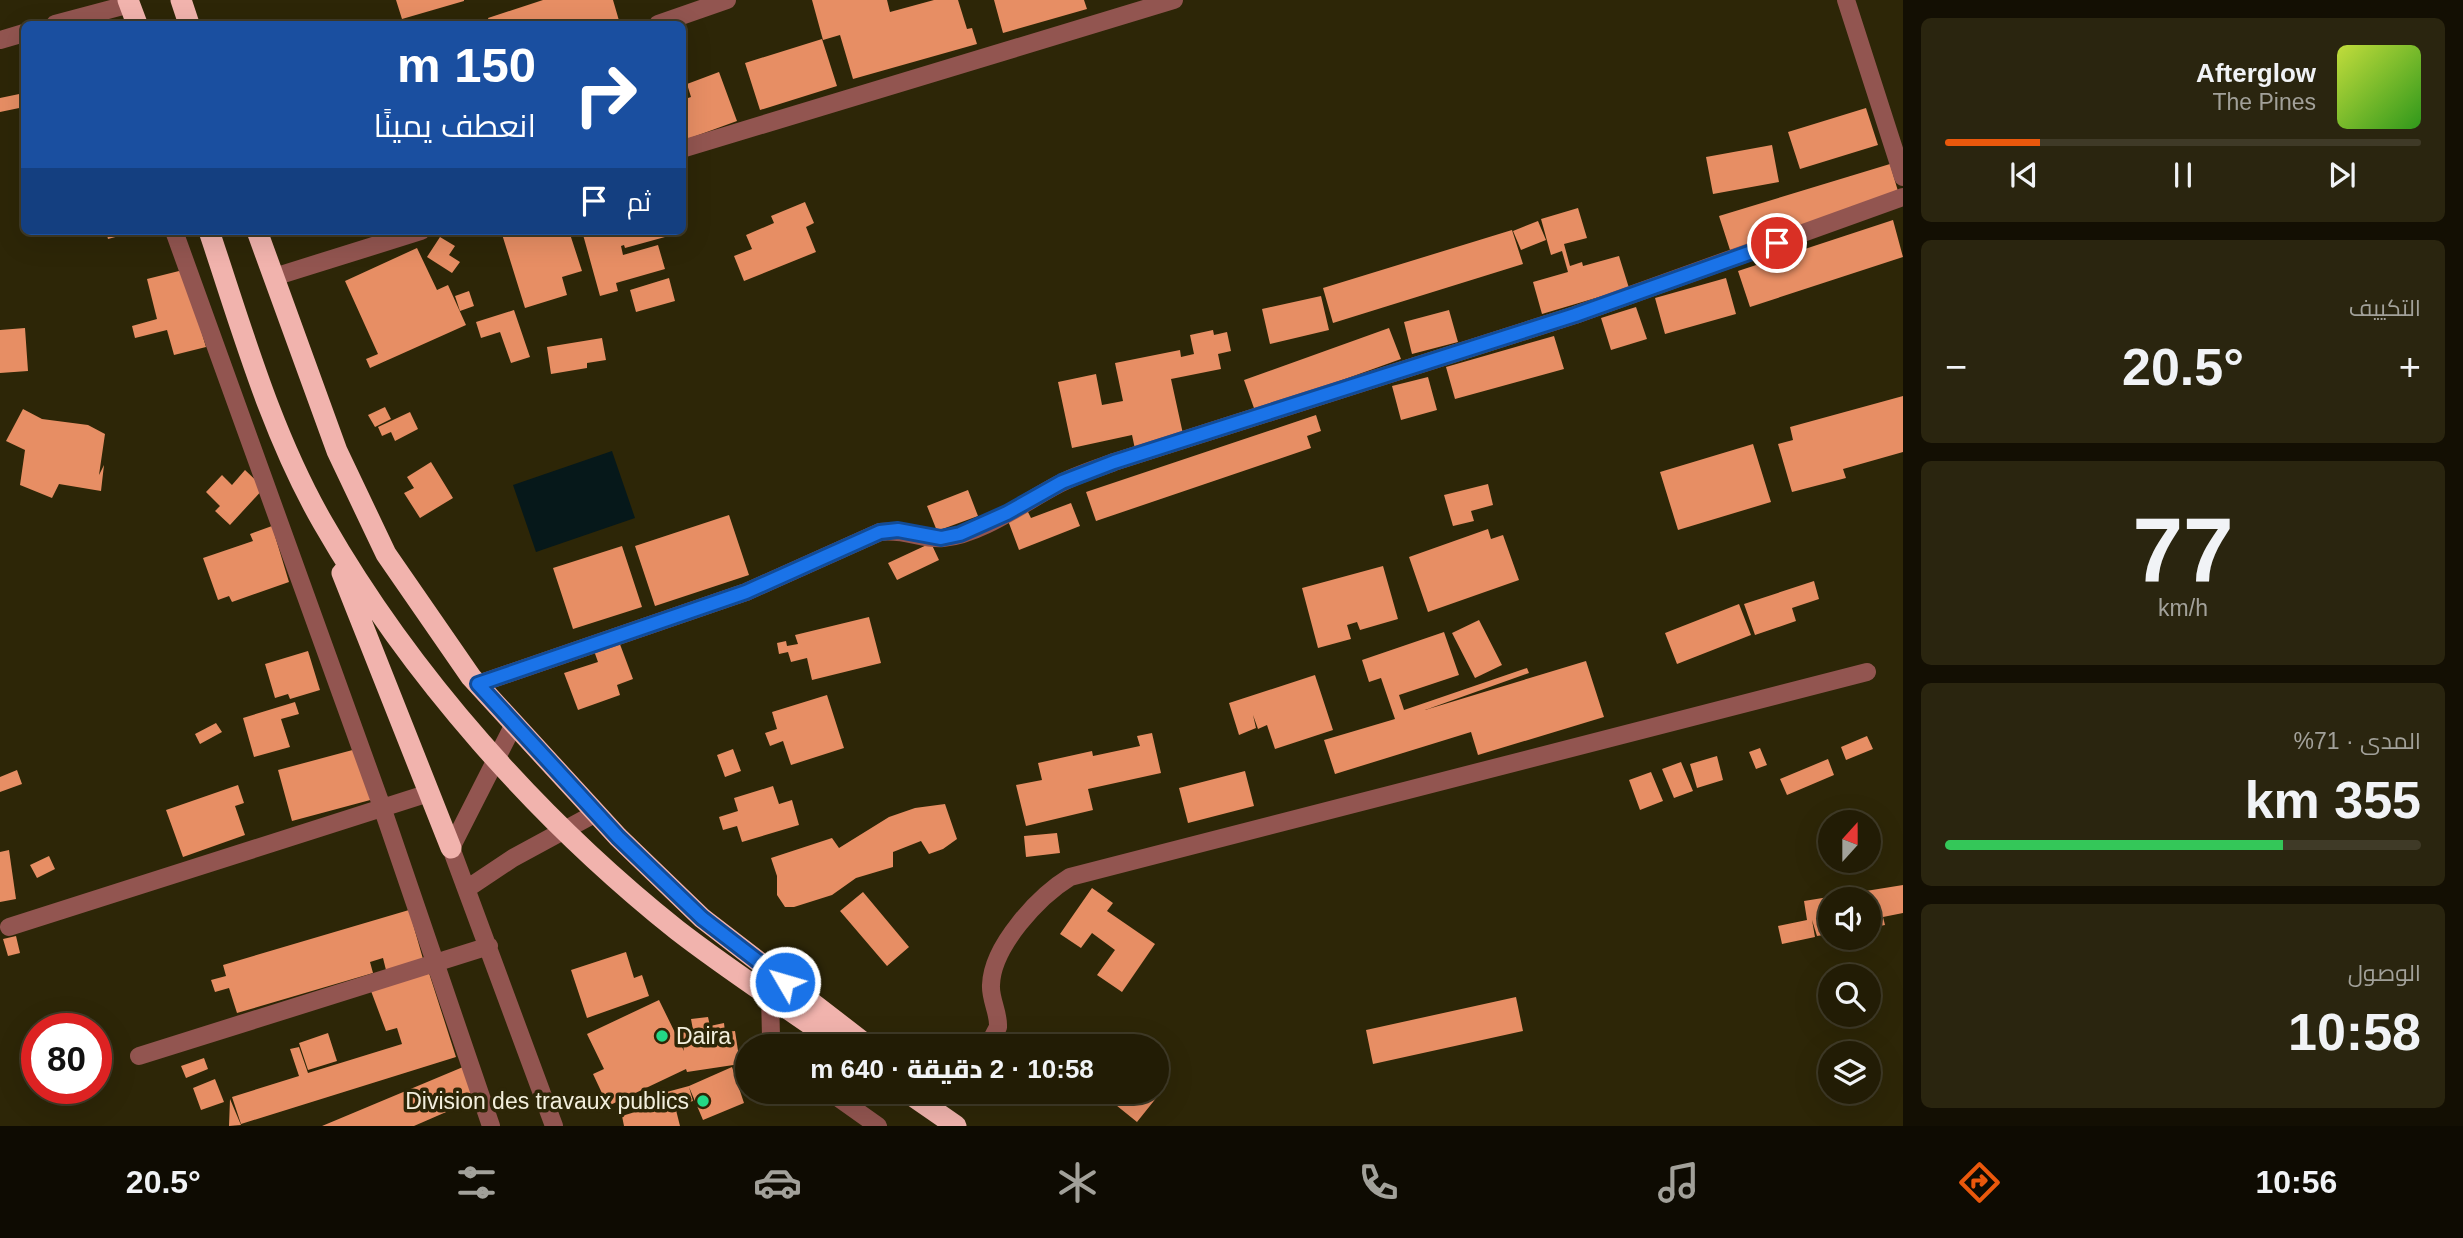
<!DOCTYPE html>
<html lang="ar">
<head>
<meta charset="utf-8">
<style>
	body { margin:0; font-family:Helvetica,Cairo,sans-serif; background:#2a250f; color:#f1f3f6; direction:rtl; height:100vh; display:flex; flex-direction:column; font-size:26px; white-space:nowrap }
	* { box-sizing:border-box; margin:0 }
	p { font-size:23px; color:#a2a19a }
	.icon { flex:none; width:38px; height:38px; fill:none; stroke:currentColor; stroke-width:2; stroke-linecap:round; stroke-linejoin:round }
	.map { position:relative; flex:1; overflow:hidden; direction:ltr }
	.drawer { display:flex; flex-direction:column; gap:18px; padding:18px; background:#130f03; width:560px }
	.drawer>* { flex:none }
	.banner { position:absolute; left:21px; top:21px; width:665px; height:214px; border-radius:10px; box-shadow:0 7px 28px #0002,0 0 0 2px #3f3a27; direction:rtl; background:#1a4fa0; color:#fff; overflow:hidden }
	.needle { width:46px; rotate:21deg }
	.tools { position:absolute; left:1818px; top:810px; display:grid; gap:14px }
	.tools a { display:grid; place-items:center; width:63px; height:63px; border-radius:50%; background:#221c05; box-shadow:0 7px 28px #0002,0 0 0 2px #3f3a27; font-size:35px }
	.speed { position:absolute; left:21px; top:1013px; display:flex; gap:14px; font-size:35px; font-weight:700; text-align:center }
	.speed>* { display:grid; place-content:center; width:91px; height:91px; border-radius:50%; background:#221c05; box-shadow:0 7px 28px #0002,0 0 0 2px #3f3a27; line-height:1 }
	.speed .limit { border:10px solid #d22; background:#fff; color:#111 }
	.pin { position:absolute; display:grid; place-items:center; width:60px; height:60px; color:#fff; margin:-30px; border:4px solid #fff; border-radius:50%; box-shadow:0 2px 7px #0007 }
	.me { position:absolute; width:77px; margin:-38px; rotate:308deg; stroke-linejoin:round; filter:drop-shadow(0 0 5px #0008) }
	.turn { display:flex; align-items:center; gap:24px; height:147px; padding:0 35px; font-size:32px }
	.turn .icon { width:91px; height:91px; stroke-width:2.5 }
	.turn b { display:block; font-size:49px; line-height:60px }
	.then { display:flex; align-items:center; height:66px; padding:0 35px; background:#0003; gap:14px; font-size:26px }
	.big { font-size:52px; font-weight:800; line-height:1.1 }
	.drawer .tile { flex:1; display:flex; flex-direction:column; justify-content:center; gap:10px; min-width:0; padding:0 24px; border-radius:10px; background:#2a250f }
	.drawer .dial { align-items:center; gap:0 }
	.dial b { font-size:91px; line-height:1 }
	.song { display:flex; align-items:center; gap:21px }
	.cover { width:84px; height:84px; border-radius:10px; background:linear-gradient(135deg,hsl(70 70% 55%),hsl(110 70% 35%)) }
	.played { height:7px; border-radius:4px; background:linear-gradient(90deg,#ea580c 20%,#3f3a27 20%) }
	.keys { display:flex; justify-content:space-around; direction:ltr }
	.heat { display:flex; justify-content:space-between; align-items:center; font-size:38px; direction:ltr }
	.charge { height:10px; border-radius:5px; background:linear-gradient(90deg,#34c759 71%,#3f3a27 0) }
	.trip { position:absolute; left:735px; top:1034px; width:434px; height:70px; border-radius:35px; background:#221c05; box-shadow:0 7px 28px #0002,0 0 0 2px #3f3a27; font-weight:800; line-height:70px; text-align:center; direction:rtl }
	.menu { display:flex; height:112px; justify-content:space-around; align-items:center; background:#0e0b02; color:#a2a19a }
	.menu .icon { width:49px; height:49px }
	.menu .current { color:#ea580c }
	.menu b { font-size:32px; color:#f1f3f6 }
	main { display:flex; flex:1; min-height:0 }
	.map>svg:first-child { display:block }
</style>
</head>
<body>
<main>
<section class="drawer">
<div class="tile">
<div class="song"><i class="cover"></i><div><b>Afterglow</b><p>The Pines</p></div></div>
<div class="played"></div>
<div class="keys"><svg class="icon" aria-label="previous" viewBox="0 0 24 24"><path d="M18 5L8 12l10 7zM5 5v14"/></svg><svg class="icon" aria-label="pause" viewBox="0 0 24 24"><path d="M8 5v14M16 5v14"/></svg><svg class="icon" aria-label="next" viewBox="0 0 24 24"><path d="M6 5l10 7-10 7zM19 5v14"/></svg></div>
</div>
<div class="tile"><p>التكييف</p>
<div class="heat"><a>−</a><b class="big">20.5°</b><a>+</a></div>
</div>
<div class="tile dial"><b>77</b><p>km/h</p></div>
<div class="tile"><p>المدى · 71%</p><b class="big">355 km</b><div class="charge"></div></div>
<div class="tile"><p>الوصول</p><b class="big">10:58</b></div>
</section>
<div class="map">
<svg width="1903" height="1126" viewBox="0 0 1903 1126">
	<rect width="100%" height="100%" fill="#2d2607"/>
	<!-- water -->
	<path fill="#06181a" d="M612,451L635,518L536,552L513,485Z"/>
	<!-- building -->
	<path fill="#e78e64" d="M396,0H464V1L402,19Z
		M543,0H613L620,24H490L488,18Z
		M812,0H887L890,12L934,0H958L967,29L972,28L977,44L853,79L840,35L823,40Z
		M994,0H1084L1087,9L1003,33Z
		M822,39L837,86L760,110L745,63Z
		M719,72L737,121L682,141V100L691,97L687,84Z
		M24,93V107L0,112V98Z
		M1866,108L1878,145L1800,169L1788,132Z
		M1772,145L1779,182L1713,194L1706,157Z
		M1890,164L1900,198L1730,250L1719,216Z
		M805,202L814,223L806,227L816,252L744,281L734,256L752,249L746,235L774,223L771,216Z
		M1578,208L1587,238L1564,244L1570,266L1582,262L1583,266L1619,256L1629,288L1542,314L1533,282L1568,272L1562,251L1551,255L1541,219Z
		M1893,220L1903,257L1750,307L1738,271Z
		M1538,221L1546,240L1521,250L1513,231Z
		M1512,230L1523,264L1333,323L1323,288Z
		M106,231H134V232L108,239Z
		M501,231H569L582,271L562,277L567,295L525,308Z
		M582,231H663L665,237L625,248L624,245L621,246L623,255L658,245L665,269L616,283L618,291L600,296Z
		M440,237L455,246L449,255L460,262L452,273L427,257Z
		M417,248L437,290L448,285L466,325L370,368L366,359L378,354L345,281Z
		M183,270L206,347L174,355L167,330L135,338L132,326L157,319L147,279Z
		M669,278L675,301L636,312L630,290Z
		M1726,278L1736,314L1665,334L1655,298Z
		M469,291L474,306L460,311L455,296Z
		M1321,296L1329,330L1270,344L1262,309Z
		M1636,307L1647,339L1611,350L1601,318Z
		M514,310L530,357L511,363L500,332L481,338L476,322Z
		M1449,310L1458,342L1412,354L1404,322Z
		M25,328L28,371L0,373V330Z
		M1389,328L1401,359L1255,411L1244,380Z
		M1213,330L1214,335L1227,332L1231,351L1218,354L1221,369L1171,379L1183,434L1135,449L1132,435L1072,448L1058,382L1096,374L1102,405L1123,401L1115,363L1180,350L1181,357L1194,354L1190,335Z
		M1554,336L1564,369L1455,399L1446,367Z
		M602,338L606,360L587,363V368L551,374L547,347Z
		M1428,377L1437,410L1401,420L1392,386Z
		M1903,396V452L1843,469L1846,478L1792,492L1778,444L1793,440L1790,427Z
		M385,407L391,419L375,427L368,415Z
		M23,409L42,419L88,425L105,434L99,475L104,465L101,491L59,484L52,498L20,485L25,450L6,441Z
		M410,412L418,429L395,441L391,432L382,436L378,427Z
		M1316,415L1321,431L1307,436L1311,448L1096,521L1086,492Z
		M1753,444L1771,502L1678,530L1660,472Z
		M431,462L453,498L420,518L404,493L414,488L407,477Z
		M245,470L264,488L230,525L215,511L220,506L206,492L222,475L232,485Z
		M1488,484L1493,505L1471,511L1474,521L1453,526L1444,495Z
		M968,490L978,516L937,531L927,506Z
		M1071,503L1080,526L1019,550L1007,518L1027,510L1031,518Z
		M729,515L749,575L655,606L635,546Z
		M272,526L289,582L232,602L229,596L218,600L203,558L253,541L250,534Z
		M1488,529L1491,539L1503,535L1519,580L1428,612L1409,557Z
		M931,543L939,560L897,580L888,563Z
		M622,546L642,607L573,629L553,568Z
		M1383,566L1398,619L1360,630L1357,622L1347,625L1351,639L1318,648L1302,588Z
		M1814,581L1819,599L1792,608L1796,621L1755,635L1744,604Z
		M1739,604L1751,635L1677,664L1665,633Z
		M869,617L881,663L812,680L807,658L791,662L788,652L779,654L777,643L786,641L787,646L798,644L795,635Z
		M1479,620L1502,665L1475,678L1452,633Z
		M1444,632L1459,675L1399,695L1404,710L1527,668L1529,673L1425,710L1586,661L1604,717L1478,755L1471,732L1335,774L1324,740L1395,719L1381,678L1369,682L1362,660Z
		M618,639L633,679L617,685L620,695L578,710L564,673L598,662L593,648Z
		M308,651L320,690L290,699L288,694L275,698L265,664Z
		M1315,675L1333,730L1275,749L1267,725L1258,729L1253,715L1256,728L1239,735L1229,703Z
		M827,695L844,748L791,765L783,741L770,746L765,733L777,729L772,712Z
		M295,702L299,714L281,719L290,747L254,757L243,718Z
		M216,723L222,732L200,744L195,734Z
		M1152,733L1161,773L1088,789L1093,810L1026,826L1016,785L1042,780L1038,763L1092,751L1093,756L1140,746L1137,736Z
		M1867,736L1873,749L1846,760L1841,747Z
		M360,748L374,799L292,821L278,770Z
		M1760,748L1767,765L1756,769L1749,752Z
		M733,749L741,771L725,777L717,755Z
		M1717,756L1723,780L1697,788L1690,764Z
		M1828,759L1834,775L1787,795L1780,779Z
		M1681,762L1693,791L1674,798L1662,769Z
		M17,770L22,784L0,792V777Z
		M1245,771L1254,806L1188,823L1179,788Z
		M1651,772L1663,801L1640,810L1629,780Z
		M238,785L244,803L235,806L245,835L183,857L166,810Z
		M773,786L779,804L792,800L799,825L742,842L737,826L723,830L719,817L738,811L734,798Z
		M945,804L957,839L943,849L929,854L921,841L893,852V867L856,878L832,895L794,907H785L777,895V876L771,858L832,838L839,848L889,817L915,808Z
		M1057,833L1060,853L1026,857L1024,836Z
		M9,850L16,899L0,902V852Z
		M49,856L55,869L37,878L30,865Z
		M1903,885V913L1883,917L1885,925L1869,928V900H1830V934L1817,936L1812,920L1815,937L1782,944L1778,926L1807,920L1804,901Z
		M1092,888L1113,903L1107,911L1155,944L1122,992L1097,975L1115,950L1092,933L1081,948L1060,934Z
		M863,892L909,947L887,966L840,911Z
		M409,910L423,959L386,970L383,958L370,962L373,973L237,1013L229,988L215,992L211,980L226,976L223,965Z
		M16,936L20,953L8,956L3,939Z
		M626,952L634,978L642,975L649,996L587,1018L571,970Z
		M429,973L456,1057L241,1124L232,1097L299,1076L290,1049L299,1047L308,1073L402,1044L397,1028L386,1031L371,991Z
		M1516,997L1523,1031L1373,1064L1366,1030Z
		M659,1000L684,1051L681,1031L693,1030L691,1019L708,1017L710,1026L724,1023L725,1032L735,1031L740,1064L687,1072L686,1069L608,1106L593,1074L604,1069L587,1034Z
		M328,1033L337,1061L308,1070L299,1043Z
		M204,1058L208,1069L186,1078L181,1066Z
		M463,1067L476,1099L414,1126H322Z
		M732,1067L744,1103L703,1120L689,1087L693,1101L675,1106L680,1126H624L622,1116L651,1107L648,1097L689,1086Z
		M215,1079L224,1102L201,1110L193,1088Z
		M1089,1092H1150L1157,1097L1137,1122L1106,1097L1102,1102Z
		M230,1099L241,1125L229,1126Z"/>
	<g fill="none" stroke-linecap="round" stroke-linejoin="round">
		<!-- minor -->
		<path stroke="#925550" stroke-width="18" d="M1846,0L1903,177
			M55,24L130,4
			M658,24L727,0
			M0,40L24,33
			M682,149L1174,0
			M174,231L382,807L491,1126
			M274,277L421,231
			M478,684L746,592L880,532C906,529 923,540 943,538C981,535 1026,501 1059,484C1076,475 1096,469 1114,462L1575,315L1903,197
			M513,726L451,848L554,1126
			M468,888L513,858L596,813
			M9,927L429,793
			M770,996L771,1037L774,1046
			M988,1046L998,1027C999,1013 990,999 991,985C992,946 1039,896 1070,877L1867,672
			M139,1056L489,946
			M830,1092L878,1126"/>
		<!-- highway -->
		<path stroke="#f1b3ad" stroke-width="21" d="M128,0L137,24
			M181,0L189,24
			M209,231C242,329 271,433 323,523C410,675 539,820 677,930C730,971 787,1008 842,1046
			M257,231L337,451L386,554L471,677L618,837L702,918L868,1046
			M342,573L451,848
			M907,1092L956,1126"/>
	</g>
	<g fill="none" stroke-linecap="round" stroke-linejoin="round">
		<!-- route casing -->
		<g stroke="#114b97" stroke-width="18">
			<path id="route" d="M785,982L702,918L618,837L478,684L746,592L880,532L898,530L941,538L960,534L1007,513L1062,482L1114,462L1575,315L1777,243"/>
		</g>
		<!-- route -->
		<use href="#route" stroke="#1a73e8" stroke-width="12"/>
	</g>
	<!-- markers -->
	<g fill="#23d886" stroke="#2d2607" stroke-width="2.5">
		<circle cx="662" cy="1036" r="7"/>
		<circle cx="703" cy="1101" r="7"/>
	</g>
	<g text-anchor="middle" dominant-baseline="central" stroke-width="7" stroke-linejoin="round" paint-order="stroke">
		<!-- poi labels -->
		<g font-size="23" fill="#f3efdd" stroke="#2d2607" text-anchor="start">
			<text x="676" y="1036">Daira</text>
			<text x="689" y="1101" text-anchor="end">Division des travaux publics</text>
		</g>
	</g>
</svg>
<div class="tools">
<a><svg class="needle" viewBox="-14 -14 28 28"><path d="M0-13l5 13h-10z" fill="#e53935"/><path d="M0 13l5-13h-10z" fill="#a2a19a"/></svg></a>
<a><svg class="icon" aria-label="sound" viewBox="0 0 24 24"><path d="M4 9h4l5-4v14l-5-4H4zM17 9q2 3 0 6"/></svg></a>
<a><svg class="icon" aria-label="search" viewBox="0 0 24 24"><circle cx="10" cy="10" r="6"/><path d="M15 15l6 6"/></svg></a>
<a><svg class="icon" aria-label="layers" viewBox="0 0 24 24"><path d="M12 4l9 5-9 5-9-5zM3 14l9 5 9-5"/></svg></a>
</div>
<div class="speed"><div class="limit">80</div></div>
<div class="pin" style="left:1777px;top:243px;background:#d93025"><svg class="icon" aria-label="arrive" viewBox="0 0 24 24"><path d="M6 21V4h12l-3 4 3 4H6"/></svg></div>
<svg class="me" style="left:785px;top:982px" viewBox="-20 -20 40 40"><circle r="17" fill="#1a73e8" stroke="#fff" stroke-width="3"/><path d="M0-11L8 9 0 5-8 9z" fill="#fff"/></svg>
<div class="trip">10:58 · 2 دقيقة · 640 m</div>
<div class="banner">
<div class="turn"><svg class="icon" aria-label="right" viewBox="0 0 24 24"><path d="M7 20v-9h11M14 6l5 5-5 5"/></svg><div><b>150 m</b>انعطف يمينًا</div></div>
<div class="then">ثم<svg class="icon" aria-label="arrive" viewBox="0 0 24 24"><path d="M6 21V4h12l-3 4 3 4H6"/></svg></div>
</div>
</div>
</main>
<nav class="menu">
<b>10:56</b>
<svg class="icon current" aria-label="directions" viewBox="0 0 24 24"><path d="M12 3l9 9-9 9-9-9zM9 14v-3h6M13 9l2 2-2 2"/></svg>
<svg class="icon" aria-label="music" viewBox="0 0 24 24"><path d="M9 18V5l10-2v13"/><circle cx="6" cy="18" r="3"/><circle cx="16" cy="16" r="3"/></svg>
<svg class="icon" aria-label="phone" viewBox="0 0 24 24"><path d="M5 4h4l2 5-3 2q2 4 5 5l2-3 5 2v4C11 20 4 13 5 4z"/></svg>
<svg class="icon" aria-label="climate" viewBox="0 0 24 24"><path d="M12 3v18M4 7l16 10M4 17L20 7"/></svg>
<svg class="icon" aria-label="car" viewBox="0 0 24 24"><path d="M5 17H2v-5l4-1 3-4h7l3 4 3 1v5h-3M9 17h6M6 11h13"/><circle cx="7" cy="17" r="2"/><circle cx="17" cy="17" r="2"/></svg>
<svg class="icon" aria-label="filters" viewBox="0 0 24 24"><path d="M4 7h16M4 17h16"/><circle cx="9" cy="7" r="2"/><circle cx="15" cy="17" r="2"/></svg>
<b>20.5°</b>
</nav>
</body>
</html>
